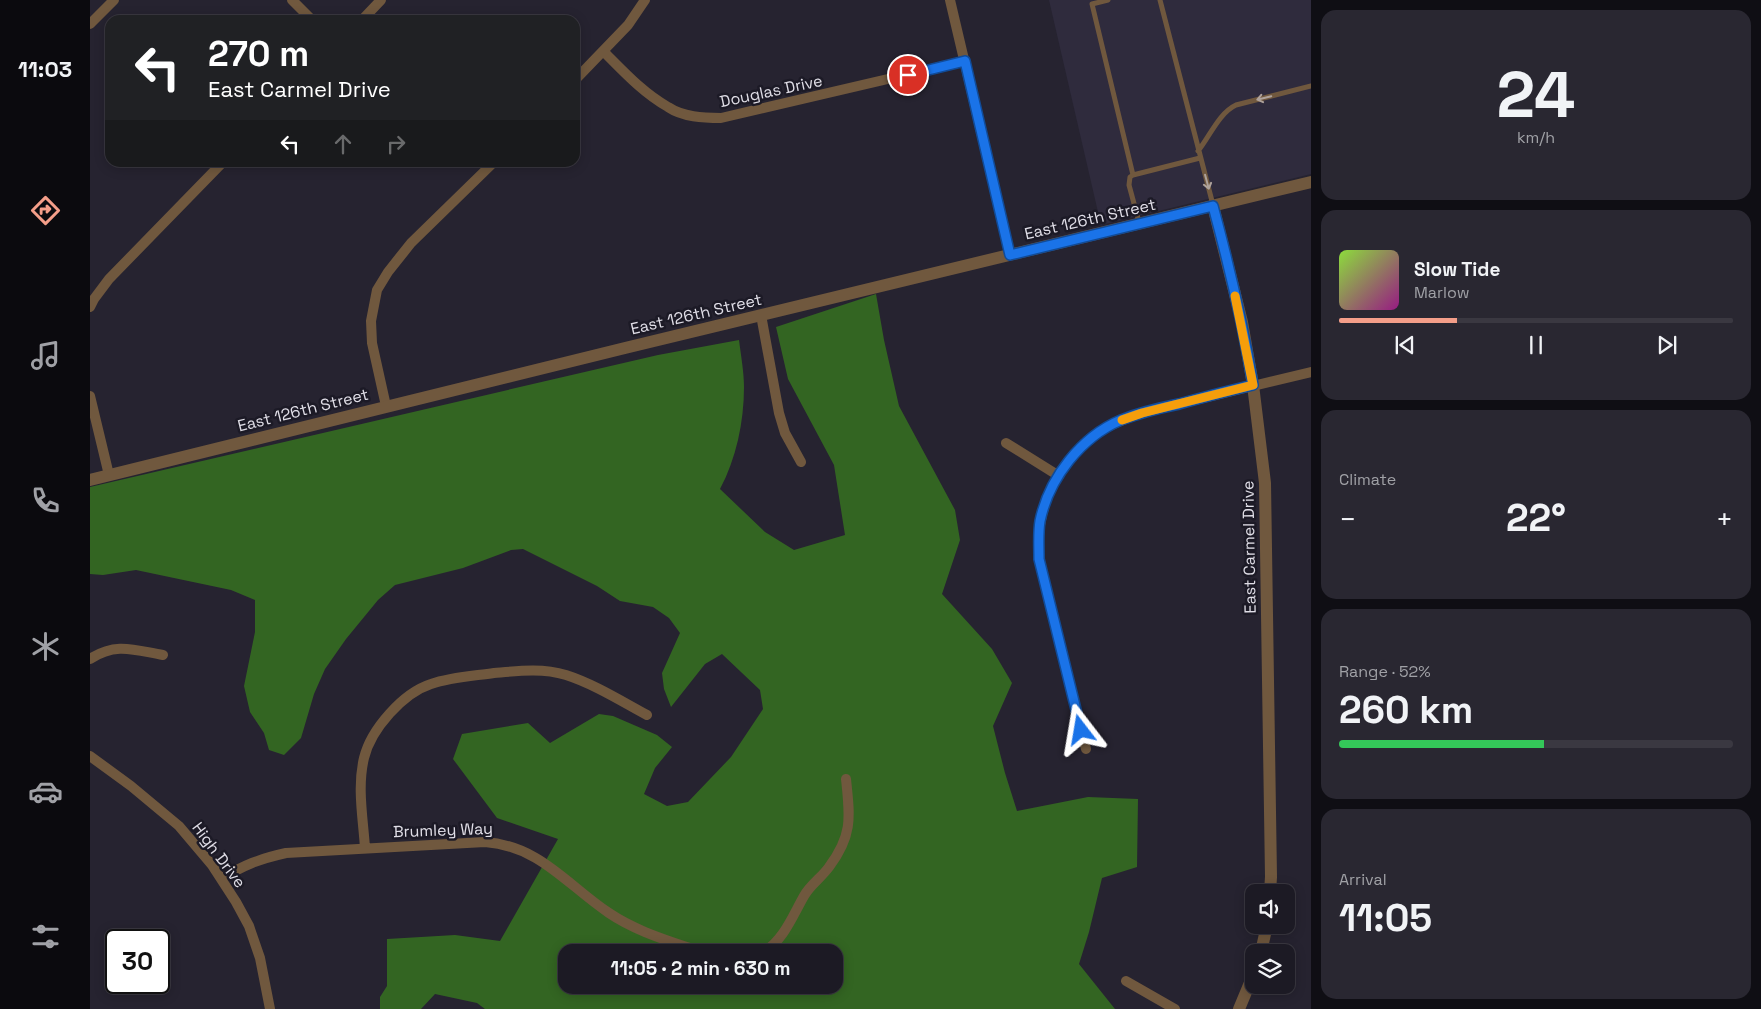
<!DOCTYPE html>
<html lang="en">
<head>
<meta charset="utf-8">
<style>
	body { margin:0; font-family:"Space Grotesk",sans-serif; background:#292731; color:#f1f3f6; height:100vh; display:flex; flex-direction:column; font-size:19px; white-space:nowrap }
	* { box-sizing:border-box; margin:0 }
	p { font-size:16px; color:#a0a1a6 }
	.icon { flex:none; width:28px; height:28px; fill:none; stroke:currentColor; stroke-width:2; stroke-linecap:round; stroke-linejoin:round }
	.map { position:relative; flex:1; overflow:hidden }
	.details { display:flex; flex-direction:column; gap:10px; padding:10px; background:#0f0e14; width:450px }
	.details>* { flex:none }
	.guide { position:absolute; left:15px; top:15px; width:475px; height:152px; border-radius:15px; box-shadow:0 2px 12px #0003,0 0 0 1px #3a3841; background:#202124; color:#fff; overflow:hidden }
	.tools { position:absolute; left:1155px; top:884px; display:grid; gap:10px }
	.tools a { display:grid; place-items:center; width:50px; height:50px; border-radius:10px; background:#1c1a24; box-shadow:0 2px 12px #0003,0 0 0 1px #3a3841; font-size:25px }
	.speed { position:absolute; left:15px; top:929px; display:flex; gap:10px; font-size:25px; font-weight:700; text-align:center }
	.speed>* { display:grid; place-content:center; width:65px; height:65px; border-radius:50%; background:#1c1a24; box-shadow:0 2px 12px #0003,0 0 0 1px #3a3841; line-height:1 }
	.speed .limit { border:2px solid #111; border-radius:8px; background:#fff; color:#111 }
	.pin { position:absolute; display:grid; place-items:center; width:42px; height:42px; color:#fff; margin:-21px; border:2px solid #fff; border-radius:50%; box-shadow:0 1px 5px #0007 }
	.me { position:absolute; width:55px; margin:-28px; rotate:346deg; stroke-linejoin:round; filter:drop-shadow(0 0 4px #0008) }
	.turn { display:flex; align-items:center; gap:18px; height:105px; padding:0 20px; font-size:22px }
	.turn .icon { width:65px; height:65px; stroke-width:2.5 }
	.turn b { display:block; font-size:35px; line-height:42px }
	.lanes { display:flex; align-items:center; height:48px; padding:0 20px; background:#0003; justify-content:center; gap:25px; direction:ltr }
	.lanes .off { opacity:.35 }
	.big { font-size:38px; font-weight:600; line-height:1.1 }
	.details .card { flex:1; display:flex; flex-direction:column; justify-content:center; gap:8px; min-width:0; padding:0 18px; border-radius:15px; background:#292731 }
	.details .dial { align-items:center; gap:0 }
	.dial b { font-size:65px; line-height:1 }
	.song { display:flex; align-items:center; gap:15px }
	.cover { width:60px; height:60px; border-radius:8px; background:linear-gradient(135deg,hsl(90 70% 55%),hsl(310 70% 35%)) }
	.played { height:5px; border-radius:2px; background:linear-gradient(90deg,#f49e89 30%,#3a3841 30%) }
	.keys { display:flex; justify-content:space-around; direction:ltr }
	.heat { display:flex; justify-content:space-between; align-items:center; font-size:28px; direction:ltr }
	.charge { height:8px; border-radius:4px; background:linear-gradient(90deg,#34c759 52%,#3a3841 0) }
	.trip { position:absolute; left:468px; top:944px; width:285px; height:50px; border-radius:15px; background:#1c1a24; box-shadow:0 2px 12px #0003,0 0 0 1px #3a3841; font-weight:600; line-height:50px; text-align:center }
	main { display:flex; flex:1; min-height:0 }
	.dock { display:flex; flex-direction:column; width:90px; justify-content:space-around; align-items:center; background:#0b0a0e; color:#a0a1a6 }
	.dock .icon { width:35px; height:35px }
	.dock .selected { color:#f49e89 }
	.dock b { font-size:22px; color:#f1f3f6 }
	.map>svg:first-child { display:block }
</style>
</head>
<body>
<main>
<nav class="dock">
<b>11:03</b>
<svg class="icon selected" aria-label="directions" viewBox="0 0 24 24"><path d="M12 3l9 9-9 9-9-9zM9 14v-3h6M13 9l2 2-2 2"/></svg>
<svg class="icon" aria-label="music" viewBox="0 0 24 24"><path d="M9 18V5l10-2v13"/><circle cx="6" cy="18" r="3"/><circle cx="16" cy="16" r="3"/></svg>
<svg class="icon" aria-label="phone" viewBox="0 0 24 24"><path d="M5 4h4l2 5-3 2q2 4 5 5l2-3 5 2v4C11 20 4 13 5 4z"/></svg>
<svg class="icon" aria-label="climate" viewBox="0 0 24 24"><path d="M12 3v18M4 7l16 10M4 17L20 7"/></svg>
<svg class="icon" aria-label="car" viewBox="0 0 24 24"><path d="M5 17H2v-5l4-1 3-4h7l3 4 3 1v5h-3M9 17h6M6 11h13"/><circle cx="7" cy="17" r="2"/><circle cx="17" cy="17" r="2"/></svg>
<svg class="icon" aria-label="filters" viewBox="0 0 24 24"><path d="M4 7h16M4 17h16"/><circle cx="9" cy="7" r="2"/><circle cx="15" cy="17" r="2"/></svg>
</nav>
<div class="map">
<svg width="1221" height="1009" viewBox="0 0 1221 1009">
	<rect width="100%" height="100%" fill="#262330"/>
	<!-- built -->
	<path fill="#2f2b3d" d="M959,0H1221V174L1011,225Z"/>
	<!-- forest -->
	<path fill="#336522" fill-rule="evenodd" d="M786,294L794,340L809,406L865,510L870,540L852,594L902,649L922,683L903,726L915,773L927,811L998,797L1048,799L1047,867L1012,878L999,932L989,964L1025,1009H395L387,1003L345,994L331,1009H290V997L297,986V939L365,935L410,941L468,839L407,818L363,759L372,734L438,723L460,743L509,714L523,716L567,735L582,747L565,768L554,794L577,806L598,802L641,757L673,709L670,690L632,654L615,664L581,707L574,689L572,673L590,633L579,618L563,607L530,601L507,586L433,549L421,550L373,568L305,585L288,600L256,639L235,669L224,694L211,738L194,755L179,750L174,733L160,712L154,686L165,632V600L141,590L46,570L13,575L0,574V487L568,355L649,340C651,356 654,372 654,387C654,422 646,459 630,489L675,532L704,550L755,535L744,465L698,379L686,327ZM476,952H744V985H476Z"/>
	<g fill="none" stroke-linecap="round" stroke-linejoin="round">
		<!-- service -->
		<path stroke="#70583e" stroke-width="5" d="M1018,0L1002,4L1043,175
			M1070,0L1123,205
			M1108,151C1120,136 1129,113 1146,105L1221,86
			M1049,222L1039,185L1040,177L1043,175L1110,158"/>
		<!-- minor -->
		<path stroke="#70583e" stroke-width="10" d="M202,0L222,20
			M860,0L920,255
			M272,20L291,0
			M0,24L24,0
			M513,51C533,71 553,93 578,107C593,117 613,118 631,118L875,61
			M485,80L538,25L555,0
			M0,307L4,299L19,279L133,162
			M671,315L689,413L695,433L711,462
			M0,396L19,475
			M296,406L282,343L281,321L287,290L298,272L321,243L404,162
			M916,443L969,476
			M0,659C26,642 44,650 73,655
			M996,749L949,559C949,546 948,533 951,520C957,489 977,456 1003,436C1018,425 1035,419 1052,413L1221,372
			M0,756L41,786L89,826L122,865L146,902L159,926L170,958L180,1009
			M275,848C273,818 267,787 274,758C281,729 313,693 341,684C361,677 383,676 404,673C428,671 452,668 476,675C504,684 531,701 557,715
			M131,879C154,865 169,859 196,853L395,842C450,846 477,885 519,913C547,932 580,941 611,952
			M674,952C694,939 702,917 714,896C720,885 732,877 739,867C763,835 760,817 756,779
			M1036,981L1085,1009"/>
		<!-- tertiary -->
		<path stroke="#70583e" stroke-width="12" d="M1123,206L1152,322L1163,385L1175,483L1181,877L1180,892
			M0,480L535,348L1221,182
			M1171,952L1177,925
			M1149,1009L1164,973"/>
	</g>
	<!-- one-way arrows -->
	<defs><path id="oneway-shaft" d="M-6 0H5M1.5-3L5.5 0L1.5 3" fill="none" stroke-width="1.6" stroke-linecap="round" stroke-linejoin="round" transform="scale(1.25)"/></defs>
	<g stroke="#aea29b">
		<use href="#oneway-shaft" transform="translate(1174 98) rotate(166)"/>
		<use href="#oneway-shaft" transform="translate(1117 182) rotate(75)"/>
	</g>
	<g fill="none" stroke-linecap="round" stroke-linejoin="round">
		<!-- route casing -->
		<g stroke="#114b97" stroke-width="12">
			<path id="route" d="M818,75L875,61L920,255L1123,206C1139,265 1153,325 1163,385C1138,391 1114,397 1089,404C1069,408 1049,413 1031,420C991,437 959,478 950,521C948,533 949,546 949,559L991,730"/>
		</g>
		<!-- route -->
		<use href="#route" stroke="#1a73e8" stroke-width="9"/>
		<!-- slow -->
		<path stroke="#f59e0b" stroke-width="9" d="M1032,420L1052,413L1163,385L1145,296"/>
	</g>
	<g text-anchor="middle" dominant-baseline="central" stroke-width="5" stroke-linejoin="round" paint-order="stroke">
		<!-- street labels -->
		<g font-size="16" fill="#e0dee7" stroke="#1c1a26">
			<text transform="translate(681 91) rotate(-12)">Douglas Drive</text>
			<text transform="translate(1000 219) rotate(-13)">East 126th Street</text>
			<text transform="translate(606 314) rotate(-13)">East 126th Street</text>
			<text transform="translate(213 410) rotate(-14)">East 126th Street</text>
			<text transform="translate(1159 547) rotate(-91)">East Carmel Drive</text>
			<text transform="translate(353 830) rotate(-2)">Brumley Way</text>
			<text transform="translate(129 855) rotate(53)">High Drive</text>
		</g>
	</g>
</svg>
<div class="tools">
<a><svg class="icon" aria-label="sound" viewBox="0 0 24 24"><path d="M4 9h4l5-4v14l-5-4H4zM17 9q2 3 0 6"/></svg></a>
<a><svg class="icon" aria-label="layers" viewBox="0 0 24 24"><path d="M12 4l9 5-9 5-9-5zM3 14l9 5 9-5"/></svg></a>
</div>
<div class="speed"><div class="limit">30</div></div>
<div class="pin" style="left:818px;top:75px;background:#d93025"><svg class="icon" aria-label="arrive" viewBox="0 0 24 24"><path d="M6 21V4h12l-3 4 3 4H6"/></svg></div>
<svg class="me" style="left:991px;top:730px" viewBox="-20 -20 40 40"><path d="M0-17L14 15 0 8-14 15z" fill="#1a73e8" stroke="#fff" stroke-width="4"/></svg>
<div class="trip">11:05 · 2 min · 630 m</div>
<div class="guide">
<div class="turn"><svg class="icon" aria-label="left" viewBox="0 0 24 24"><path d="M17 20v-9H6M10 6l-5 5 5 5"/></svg><div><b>270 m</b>East Carmel Drive</div></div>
<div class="lanes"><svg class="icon" aria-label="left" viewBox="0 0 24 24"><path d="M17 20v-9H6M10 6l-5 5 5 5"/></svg><svg class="icon off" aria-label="ahead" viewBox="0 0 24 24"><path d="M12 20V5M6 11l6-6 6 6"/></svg><svg class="icon off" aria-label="right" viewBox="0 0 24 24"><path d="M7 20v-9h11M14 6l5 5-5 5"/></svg></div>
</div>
</div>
<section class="details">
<div class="card dial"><b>24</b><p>km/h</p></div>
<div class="card">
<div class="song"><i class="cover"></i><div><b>Slow Tide</b><p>Marlow</p></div></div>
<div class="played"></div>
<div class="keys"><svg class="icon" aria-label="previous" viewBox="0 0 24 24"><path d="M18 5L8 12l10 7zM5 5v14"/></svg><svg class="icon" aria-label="pause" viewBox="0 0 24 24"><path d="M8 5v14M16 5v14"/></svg><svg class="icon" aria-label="next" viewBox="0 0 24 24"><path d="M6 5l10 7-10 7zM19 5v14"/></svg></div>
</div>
<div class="card"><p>Climate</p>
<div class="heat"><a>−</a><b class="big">22°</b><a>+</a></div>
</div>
<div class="card"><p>Range · 52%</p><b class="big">260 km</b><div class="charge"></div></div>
<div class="card"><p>Arrival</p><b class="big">11:05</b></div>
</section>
</main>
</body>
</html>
